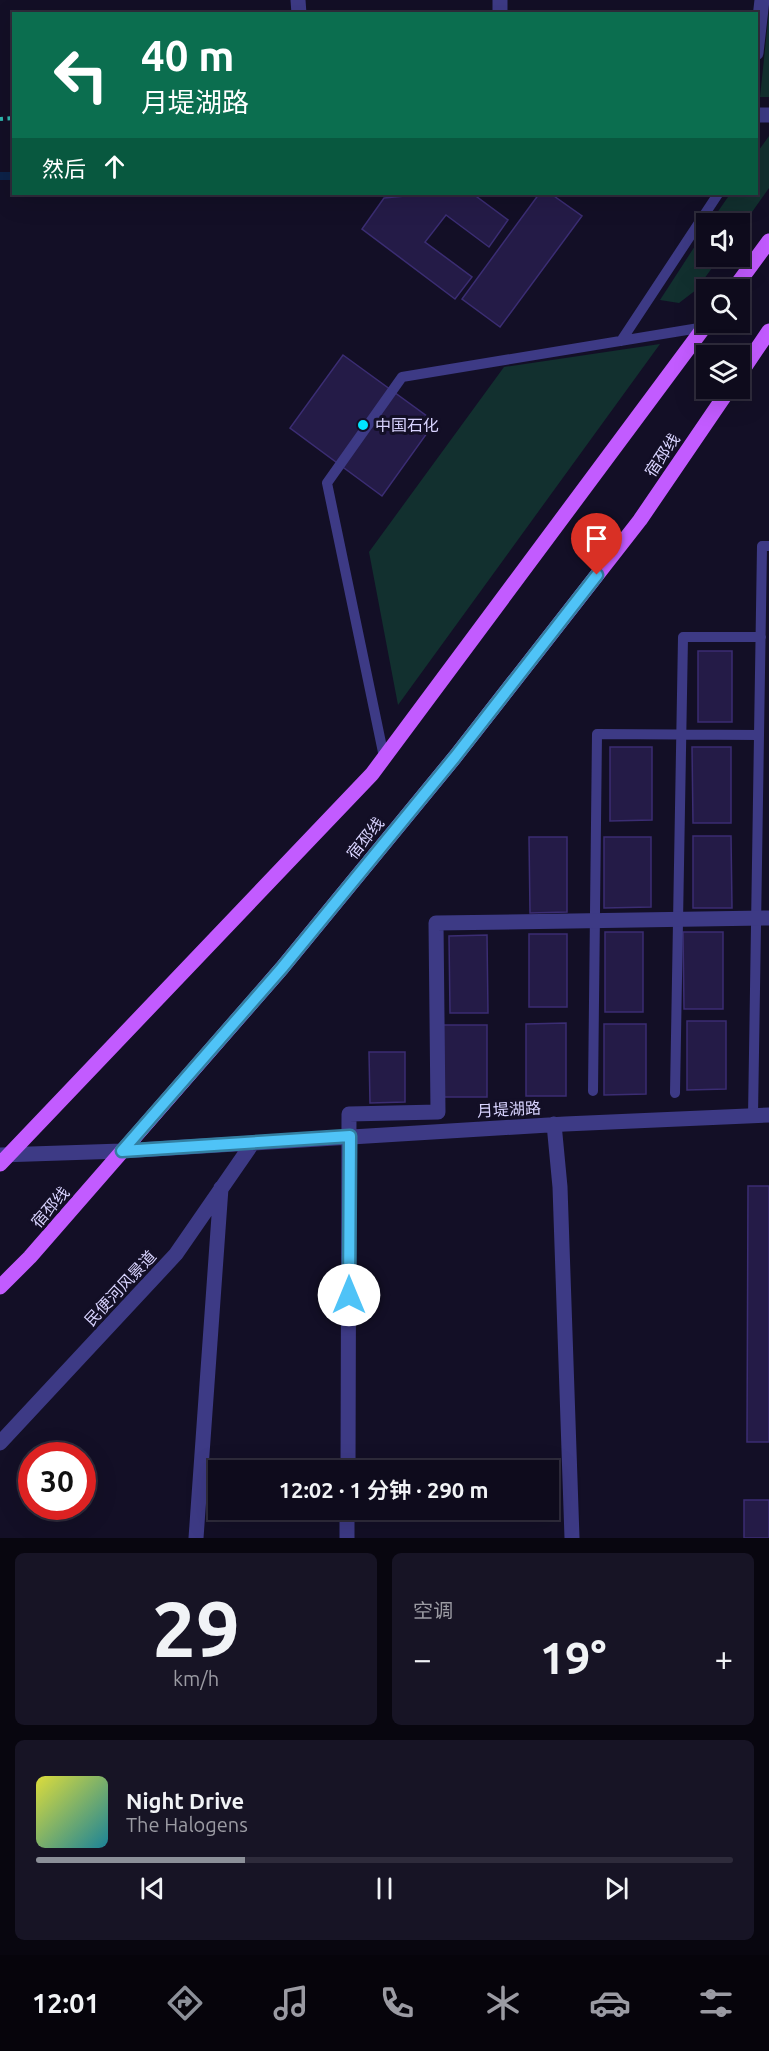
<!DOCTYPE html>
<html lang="zh">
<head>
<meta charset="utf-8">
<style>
	body { margin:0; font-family:Ubuntu,"Noto Sans SC",sans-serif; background:#171425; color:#f1f3f6; height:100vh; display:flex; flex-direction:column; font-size:22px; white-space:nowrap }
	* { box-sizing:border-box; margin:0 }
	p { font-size:20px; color:#9b9ba3 }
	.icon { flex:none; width:33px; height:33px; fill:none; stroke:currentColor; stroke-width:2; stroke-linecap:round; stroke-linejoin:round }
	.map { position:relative; height:1538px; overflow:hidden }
	.drawer { display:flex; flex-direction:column; gap:15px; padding:15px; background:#08060f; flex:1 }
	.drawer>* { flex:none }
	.hud { position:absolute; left:12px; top:12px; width:746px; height:183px; border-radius:0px; box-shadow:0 6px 24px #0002,0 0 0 2px #2e2b3b; background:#0b6e4f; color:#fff; overflow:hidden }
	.fabs { position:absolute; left:696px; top:213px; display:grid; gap:12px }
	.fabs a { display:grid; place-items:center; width:54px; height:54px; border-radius:0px; background:#0e0b1c; box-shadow:0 6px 24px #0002,0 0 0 2px #2e2b3b; font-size:30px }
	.speed { position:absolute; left:18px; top:1442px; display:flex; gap:12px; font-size:30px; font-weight:700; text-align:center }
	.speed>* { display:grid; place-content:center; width:78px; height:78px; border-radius:50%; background:#0e0b1c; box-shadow:0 6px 24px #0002,0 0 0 2px #2e2b3b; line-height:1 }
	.speed .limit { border:9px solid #d22; background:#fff; color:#111 }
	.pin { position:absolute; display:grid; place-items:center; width:51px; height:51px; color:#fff; margin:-62px -26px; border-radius:50% 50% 50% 0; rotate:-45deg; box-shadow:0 0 6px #0007 }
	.pin .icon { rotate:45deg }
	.me { position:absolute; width:66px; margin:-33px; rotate:0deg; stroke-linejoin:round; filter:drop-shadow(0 0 4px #0008) }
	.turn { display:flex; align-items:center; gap:21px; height:126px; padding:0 30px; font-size:27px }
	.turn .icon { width:78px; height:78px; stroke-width:2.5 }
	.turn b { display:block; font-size:42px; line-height:51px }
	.then { display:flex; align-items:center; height:57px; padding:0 30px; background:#0003; gap:12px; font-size:22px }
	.big { font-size:45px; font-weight:600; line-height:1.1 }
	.drawer .widget { flex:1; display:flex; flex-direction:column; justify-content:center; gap:9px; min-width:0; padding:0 21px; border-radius:9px; background:#171425 }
	.drawer .dial { align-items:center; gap:0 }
	.dial b { font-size:78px; line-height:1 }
	.song { display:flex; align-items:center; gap:18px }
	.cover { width:72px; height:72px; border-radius:9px; background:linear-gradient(135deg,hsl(60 70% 55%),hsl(190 70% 35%)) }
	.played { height:6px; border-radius:3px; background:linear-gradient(90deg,#8c9099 30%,#2e2b3b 30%) }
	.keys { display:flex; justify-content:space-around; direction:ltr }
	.heat { display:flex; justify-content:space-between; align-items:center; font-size:33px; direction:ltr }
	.drawer .tiles { flex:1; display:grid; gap:15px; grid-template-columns:1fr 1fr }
	.widget:last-child { grid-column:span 2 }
	.trip { position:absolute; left:208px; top:1460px; width:351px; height:60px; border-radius:0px; background:#0e0b1c; box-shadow:0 6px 24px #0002,0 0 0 2px #2e2b3b; font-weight:600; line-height:60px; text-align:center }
	.dock { display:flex; height:96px; justify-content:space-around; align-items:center; background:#06040b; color:#9b9ba3 }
	.dock .icon { width:42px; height:42px }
	.dock .active { color:#8c9099 }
	.dock b { font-size:27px; color:#f1f3f6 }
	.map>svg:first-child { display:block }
</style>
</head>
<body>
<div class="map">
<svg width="769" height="1538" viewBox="0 0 769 1538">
	<rect width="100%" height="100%" fill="#130f26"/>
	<!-- green -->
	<path fill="#12302f" d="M769,11V97H760Z
		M769,136V188L740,229V224L710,223L730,194H756V154Z
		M706,229V256L720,257L696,290L679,303L660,300Z
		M660,344L398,705L369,552L504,367Z"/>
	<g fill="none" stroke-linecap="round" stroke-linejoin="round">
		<!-- stream -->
		<path stroke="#0c2248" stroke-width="8" d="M0,176H14"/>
	</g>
	<!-- building -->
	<path fill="#241b47" stroke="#3b2d73" stroke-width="1.5" d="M427,194H473L508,220L489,247L446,215L425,242L472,277L455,299L362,229L384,198Z
		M539,194H551L582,216L500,327L462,299Z
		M343,355L435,422L382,496L290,428Z
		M698,651H732V722H698Z
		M610,747H652V820L610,821Z
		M692,747H731V823H693Z
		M693,836H731L732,908H693Z
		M529,837H567V912L530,913Z
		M604,837H651V907L604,908Z
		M605,932H643V1012H605Z
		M683,932H723V1009H684Z
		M529,934H567V1007H529Z
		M487,935L488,1013H450L449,936Z
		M687,1021H726V1089L687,1090Z
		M566,1023V1096H526V1024Z
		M604,1024H646V1094L604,1095Z
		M443,1025H487V1097H444Z
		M369,1052H405V1102L370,1103Z
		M748,1186H769V1442H747Z
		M744,1500H769V1538H744Z"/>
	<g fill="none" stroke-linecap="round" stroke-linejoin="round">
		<!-- path -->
		<path stroke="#2fb8b0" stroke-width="4" stroke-dasharray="3 4.5" stroke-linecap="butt" d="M0,119L14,118"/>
		<!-- lane -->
		<path stroke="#3d3a85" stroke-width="10" d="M621,341L718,194
			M384,757L327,483L402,377L705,327
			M593,1091L597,734L759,735
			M675,1093L683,637H761
			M753,1116L762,546H769"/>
		<!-- street -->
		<path stroke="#3d3a85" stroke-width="15" d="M298,0L299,14
			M500,14V0
			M756,53L762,0
			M756,115H769
			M554,1124L560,1187L572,1538
			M0,1155L122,1151L565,1124L769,1115
			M0,1443L176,1254L252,1144
			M348,1470L349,1114L438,1112L436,923L769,918
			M196,1538L221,1188
			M347,1538V1509"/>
		<!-- primary -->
		<path stroke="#c25bff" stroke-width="15" d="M733,290L769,241
			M740,374L769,331
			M0,1164L372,774L708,322
			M0,1287L30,1257L282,968L455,757L640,520L730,388"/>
	</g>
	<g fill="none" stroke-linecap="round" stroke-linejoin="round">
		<!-- route casing -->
		<g stroke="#337fa1" stroke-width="15">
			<path id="route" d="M349,1295L350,1136L122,1151L282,968L455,757L597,575"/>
		</g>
		<!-- route -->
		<use href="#route" stroke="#4fc3f7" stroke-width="10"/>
	</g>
	<!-- markers -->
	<circle fill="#00e5ff" stroke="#130f26" stroke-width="2" cx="363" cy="425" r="6"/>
	<g text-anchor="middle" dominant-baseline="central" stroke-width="6" stroke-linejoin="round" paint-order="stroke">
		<!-- poi labels -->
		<g font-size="16" fill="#d9d4ff" stroke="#130f26" text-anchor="start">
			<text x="375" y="425">中国石化</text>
		</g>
		<!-- street labels -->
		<g font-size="16" fill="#d9d4ff" stroke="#130f26">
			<text transform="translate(662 455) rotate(-56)">宿邳线</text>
			<text transform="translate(365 838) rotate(-51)">宿邳线</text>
			<text transform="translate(509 1109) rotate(-3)">月堤湖路</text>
			<text transform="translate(50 1207) rotate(-49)">宿邳线</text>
			<text transform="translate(120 1288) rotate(-47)">民便河风景道</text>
		</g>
	</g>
</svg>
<div class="fabs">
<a><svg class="icon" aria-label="sound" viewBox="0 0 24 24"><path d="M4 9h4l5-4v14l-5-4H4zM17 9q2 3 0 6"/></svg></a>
<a><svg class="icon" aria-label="search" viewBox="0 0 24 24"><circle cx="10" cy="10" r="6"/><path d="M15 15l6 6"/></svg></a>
<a><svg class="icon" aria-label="layers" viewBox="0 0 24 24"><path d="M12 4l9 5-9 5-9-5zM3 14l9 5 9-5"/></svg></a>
</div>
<div class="speed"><div class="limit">30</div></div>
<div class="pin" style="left:597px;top:575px;background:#d93025"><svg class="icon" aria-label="arrive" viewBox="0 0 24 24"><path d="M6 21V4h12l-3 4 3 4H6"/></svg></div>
<svg class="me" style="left:349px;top:1295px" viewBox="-20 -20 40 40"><circle r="19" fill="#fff"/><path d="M0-13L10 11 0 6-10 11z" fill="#4fc3f7"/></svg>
<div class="trip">12:02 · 1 分钟 · 290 m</div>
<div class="hud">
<div class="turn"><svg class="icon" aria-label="left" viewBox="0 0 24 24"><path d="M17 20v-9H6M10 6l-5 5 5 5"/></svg><div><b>40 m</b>月堤湖路</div></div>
<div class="then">然后<svg class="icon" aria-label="ahead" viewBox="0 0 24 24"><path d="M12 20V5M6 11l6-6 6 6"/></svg></div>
</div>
</div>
<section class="drawer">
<div class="tiles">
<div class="widget dial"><b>29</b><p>km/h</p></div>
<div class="widget"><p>空调</p>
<div class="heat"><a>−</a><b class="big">19°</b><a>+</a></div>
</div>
<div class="widget">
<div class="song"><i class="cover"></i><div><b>Night Drive</b><p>The Halogens</p></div></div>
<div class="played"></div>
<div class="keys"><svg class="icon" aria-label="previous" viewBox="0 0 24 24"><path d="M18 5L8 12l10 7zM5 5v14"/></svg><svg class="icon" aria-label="pause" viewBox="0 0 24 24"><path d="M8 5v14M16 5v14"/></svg><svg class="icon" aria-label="next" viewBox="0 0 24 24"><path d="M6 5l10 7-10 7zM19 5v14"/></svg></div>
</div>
</div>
</section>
<nav class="dock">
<b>12:01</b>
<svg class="icon active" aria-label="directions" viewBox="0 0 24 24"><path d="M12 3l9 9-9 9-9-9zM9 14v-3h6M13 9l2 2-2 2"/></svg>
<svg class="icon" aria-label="music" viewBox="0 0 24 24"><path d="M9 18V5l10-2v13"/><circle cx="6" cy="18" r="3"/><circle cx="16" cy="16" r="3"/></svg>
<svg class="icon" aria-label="phone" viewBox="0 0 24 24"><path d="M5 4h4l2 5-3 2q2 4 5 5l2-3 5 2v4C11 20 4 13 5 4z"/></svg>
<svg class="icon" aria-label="climate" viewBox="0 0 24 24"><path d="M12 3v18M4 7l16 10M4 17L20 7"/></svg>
<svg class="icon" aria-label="car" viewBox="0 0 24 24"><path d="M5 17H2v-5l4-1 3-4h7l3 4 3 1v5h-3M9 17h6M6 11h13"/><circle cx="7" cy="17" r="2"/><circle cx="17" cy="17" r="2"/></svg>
<svg class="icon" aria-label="filters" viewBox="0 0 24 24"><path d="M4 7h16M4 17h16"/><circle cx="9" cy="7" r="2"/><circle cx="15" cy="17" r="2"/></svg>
</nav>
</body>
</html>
